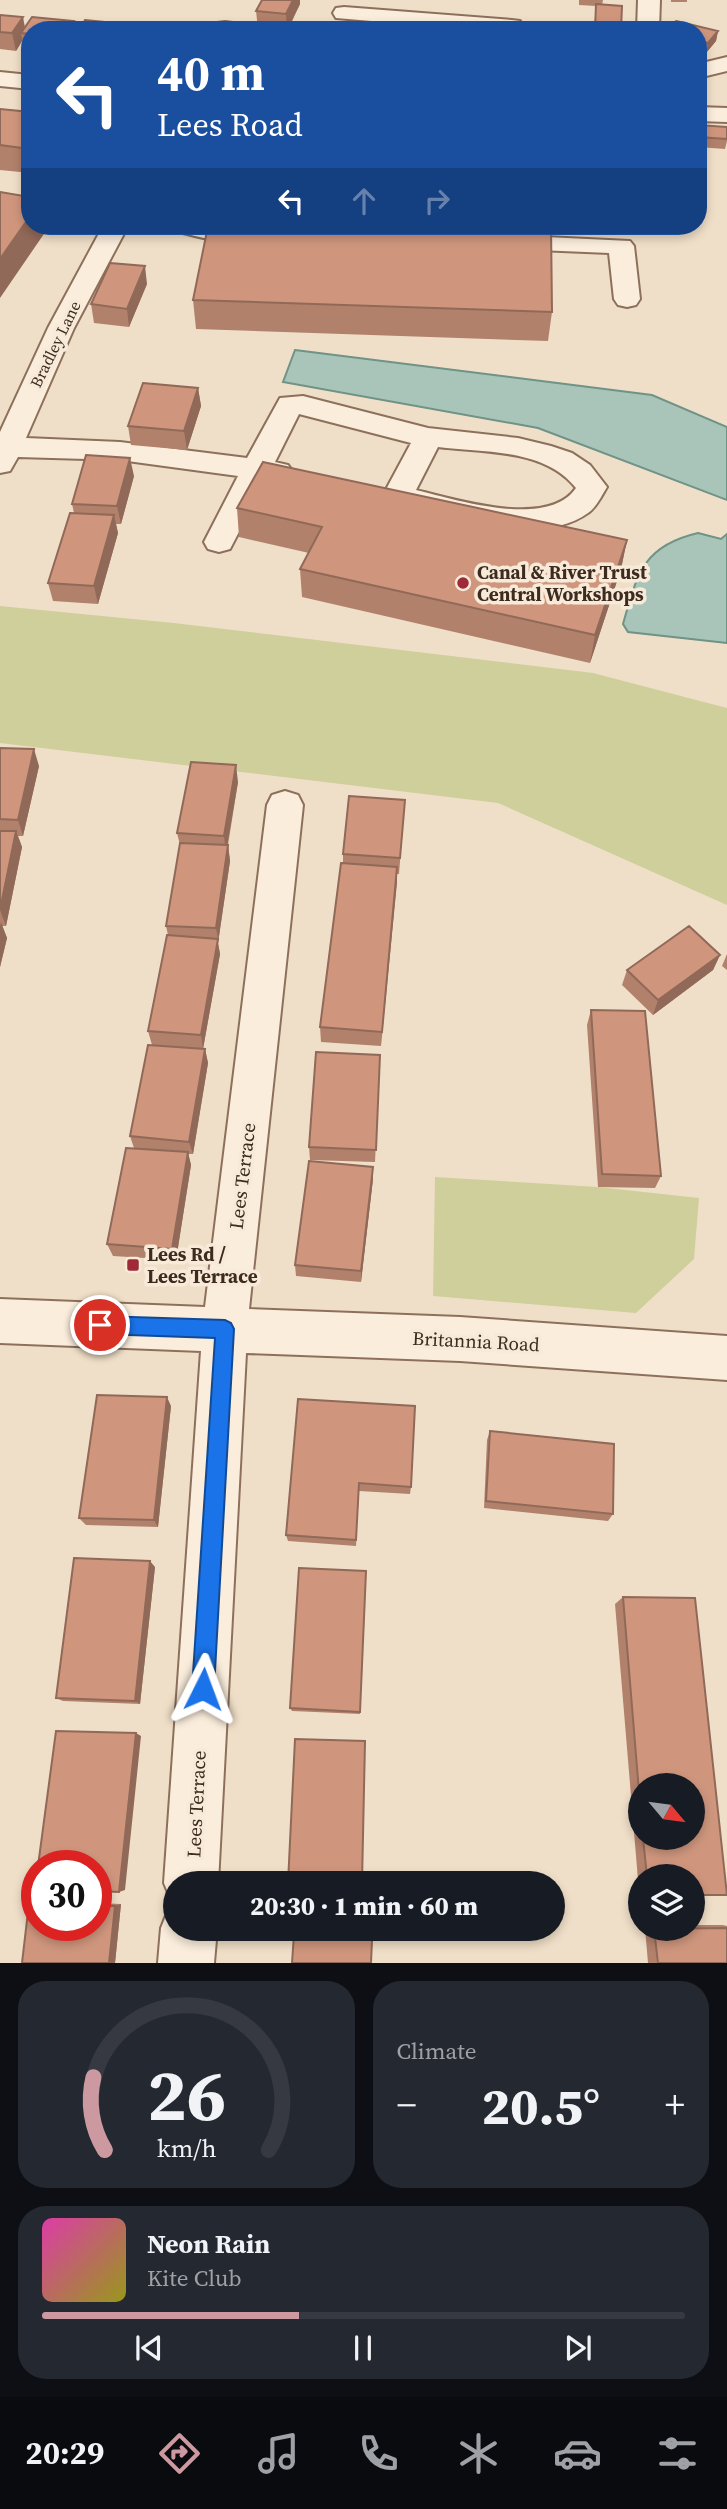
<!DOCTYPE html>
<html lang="en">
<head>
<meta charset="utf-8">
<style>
	body { margin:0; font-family:"Source Serif 4",serif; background:#242831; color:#f1f3f6; height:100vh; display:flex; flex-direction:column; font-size:26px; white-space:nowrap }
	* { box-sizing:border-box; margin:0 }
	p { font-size:23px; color:#9ea1a6 }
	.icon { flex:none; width:38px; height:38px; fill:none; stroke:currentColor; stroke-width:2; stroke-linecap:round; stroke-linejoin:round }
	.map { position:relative; height:1963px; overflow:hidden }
	.panel { display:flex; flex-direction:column; gap:18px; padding:18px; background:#0d0f14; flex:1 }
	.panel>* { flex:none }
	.top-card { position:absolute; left:21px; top:21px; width:686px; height:214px; border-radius:28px; box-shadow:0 4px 10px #0003; background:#1a4fa0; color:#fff; overflow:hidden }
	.needle { width:46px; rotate:119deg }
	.controls { position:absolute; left:628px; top:1773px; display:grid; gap:14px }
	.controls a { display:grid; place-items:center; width:77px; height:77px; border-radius:50%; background:#171b24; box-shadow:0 4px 10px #0003; font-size:35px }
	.speed { position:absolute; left:21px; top:1850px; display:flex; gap:14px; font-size:35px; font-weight:700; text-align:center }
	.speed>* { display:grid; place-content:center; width:91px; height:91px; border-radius:50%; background:#171b24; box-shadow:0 4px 10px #0003; line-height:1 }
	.speed .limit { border:10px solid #d22; background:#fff; color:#111 }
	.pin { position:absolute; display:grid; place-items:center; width:60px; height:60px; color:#fff; margin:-30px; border:4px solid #fff; border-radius:50%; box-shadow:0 2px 7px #0007 }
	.me { position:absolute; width:77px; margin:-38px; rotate:3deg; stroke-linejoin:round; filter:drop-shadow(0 0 5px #0008) }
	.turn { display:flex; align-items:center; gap:24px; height:147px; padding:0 21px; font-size:32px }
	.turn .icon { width:91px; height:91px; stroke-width:2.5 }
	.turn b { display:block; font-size:49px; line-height:60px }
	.lanes { display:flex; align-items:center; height:66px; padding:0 21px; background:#0003; justify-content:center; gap:35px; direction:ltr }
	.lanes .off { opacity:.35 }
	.big { font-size:52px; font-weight:800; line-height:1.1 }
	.panel .card { flex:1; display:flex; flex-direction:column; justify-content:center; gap:10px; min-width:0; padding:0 24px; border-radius:28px; background:#242831 }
	.panel .dial { align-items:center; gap:0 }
	.dial svg { height:182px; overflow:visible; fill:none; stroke:#363941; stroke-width:7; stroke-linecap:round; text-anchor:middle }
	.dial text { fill:#f1f3f6; stroke:none }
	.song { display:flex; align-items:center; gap:21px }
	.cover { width:84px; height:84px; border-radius:10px; background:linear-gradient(135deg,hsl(320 70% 55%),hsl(60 70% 35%)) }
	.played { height:7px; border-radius:4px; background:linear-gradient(90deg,#cc99a0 40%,#363941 40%) }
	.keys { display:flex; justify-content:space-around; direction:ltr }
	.heat { display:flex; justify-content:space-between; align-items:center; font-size:38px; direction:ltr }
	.panel .tiles { flex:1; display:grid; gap:18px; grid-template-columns:1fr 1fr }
	.card:last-child { grid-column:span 2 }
	.trip { position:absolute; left:163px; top:1871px; width:402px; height:70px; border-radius:35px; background:#171b24; box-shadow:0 4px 10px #0003; font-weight:800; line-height:70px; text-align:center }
	.dock { display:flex; height:112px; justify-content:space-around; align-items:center; background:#090b0e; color:#9ea1a6 }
	.dock .icon { width:49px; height:49px }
	.dock .selected { color:#cc99a0 }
	.dock b { font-size:32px; color:#f1f3f6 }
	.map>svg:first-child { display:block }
</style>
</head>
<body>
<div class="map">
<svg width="727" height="1963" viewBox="0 0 727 1963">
	<rect width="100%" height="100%" fill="#f0dfc8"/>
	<!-- green -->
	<path fill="#cfcf9b" d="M0,606L174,623L593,673L727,708V905L498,803L0,743Z
		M435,1177L598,1187L699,1198L694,1259L636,1313L433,1296Z"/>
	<!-- water -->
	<path fill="#a9c4b9" stroke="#6f9386" stroke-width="2" d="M295,350L652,395L727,427V500L538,428L283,382Z
		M698,533L721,539L727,534V643L628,632L623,624C637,575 642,546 698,533Z"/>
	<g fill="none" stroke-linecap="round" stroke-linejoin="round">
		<!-- minor casing -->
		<g stroke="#8d705c" stroke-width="4">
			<path id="minor" d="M638,0H660L659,30H637Z
				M344,7L512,20L520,21L523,26L520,30H477L336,18L333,13L336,8Z
				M225,22L233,23L236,30H214L217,23Z
				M727,57V71L698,78V64Z
				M0,72L30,75V89L0,86Z
				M698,107L727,108V122L698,121Z
				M103,226H128L74,328L26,438L120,442L247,458L280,398L303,396L428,428L518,438L551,446L572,453L590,465L607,487C602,495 596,508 588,513C538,549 442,517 387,502L383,495L411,443L299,414L275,462L288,465L293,472L288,479L278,482L266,480L230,549L219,552L208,549L204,542L238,476L120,460L18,457L10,471L0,473V432L48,328ZM438,447C484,453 544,448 576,488C548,529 457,500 416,490Z
				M171,226L259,228L268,231L272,236L268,241C239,249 204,238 175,231Z
				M501,235L630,241L634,246L640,299L636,305L627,307L618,305L614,299L609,253L492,248L488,243L492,238Z
				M285,791L298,795L303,805L249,1309L460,1317L727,1336V1380L460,1361L246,1353L218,1883H175V1904L172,1902L164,1883L201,1351L0,1343V1299L205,1307L267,805L272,795Z
				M175,1906V1928H217L214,1963H158L161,1928L169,1908Z"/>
		</g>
		<!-- minor -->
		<use href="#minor" fill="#faeddc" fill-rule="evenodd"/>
	</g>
	<!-- wall -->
	<path fill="#b2816c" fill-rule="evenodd" d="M579,0H603L602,5L621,30H594L596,6L579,5Z
		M671,0H687V2H671Z
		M300,4L288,30L258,29L256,11Z
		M0,15L30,30V51H24L22,41L16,51L0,49Z
		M698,30L718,31L716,41L706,53L698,51Z
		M0,109L30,112V173L0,170Z
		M698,125L727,127V141L725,149L698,147Z
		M147,284L129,327L94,323L91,304Z
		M193,300L552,312L548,341L196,329Z
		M198,388L201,406L187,450L131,445L128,426Z
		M134,476L121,524H116L118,533L98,604L53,601L48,583L74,513L72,504Z
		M237,508L627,540L621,569L590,663L302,597L300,569L309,553L239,537Z
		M0,748L39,766L23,836H18L22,847L6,926H2L7,938L0,967Z
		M238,782L228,845L230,861L218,943L220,954L203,1049L152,1045L148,1031L168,935L166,926L180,845L177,833Z
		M405,800L399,874H397L381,1046L321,1042L320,1027L343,863V854Z
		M727,954V970L722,966Z
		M720,955L713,970L653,1015L622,985L627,970Z
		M591,1010L661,1176L655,1188L598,1187L587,1025Z
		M205,1049L208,1063L193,1154H188L191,1165L176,1260L113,1256L107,1244L134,1148L130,1136Z
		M380,1055L375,1162L310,1160L309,1147Z
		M373,1167V1179L361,1282L296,1276L295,1265Z
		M298,1399L411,1487L410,1494L359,1491L356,1546L288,1541L286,1535Z
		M171,1406L158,1527L86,1525L79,1518Z
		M490,1431L613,1514L608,1521L484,1508L487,1440Z
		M155,1567L140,1704L63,1701L56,1698Z
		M366,1571L360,1714L292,1711L290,1708Z
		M623,1597L695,1598L727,1895H693V1876H640V1893L639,1892L615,1604ZM640,1785H693V1838H640Z
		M37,1901V1925H96V1903L121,1904L115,1963H22L29,1903Z
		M693,1925H723L727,1926V1963H648L645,1928H693Z
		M296,1932L372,1937V1940L294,1934Z"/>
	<!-- shaded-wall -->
	<path fill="#916958" d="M293,0H300V4L287,30L286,14Z
		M23,17L26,33H21L22,41L16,51L12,33Z
		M74,21L76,30H68Z
		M718,31L716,41L706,53L708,43Z
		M30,216V226H47L48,228L0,298V259Z
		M145,266L147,284L129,327L127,309Z
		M198,388L201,406L187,450L184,431Z
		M130,458L134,476L121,524L117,506Z
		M114,515L118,533L98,604L94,586Z
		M627,540L621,569L590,663L595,635Z
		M34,749L39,766L23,836L18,820Z
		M236,765L238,782L226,852L224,836Z
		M16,831L22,847L6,926L0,910Z
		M228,845L230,861L218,943L220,954L203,1049L201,1035L218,939L216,928Z
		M397,867V883L381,1046L382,1032Z
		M1,922L7,938L0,967V926Z
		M720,955L713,970L653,1015L658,1000Z
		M205,1049L208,1063L193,1154L189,1142Z
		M188,1152L191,1165L176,1260L172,1249Z
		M373,1167V1179L361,1282V1271Z
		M167,1397L171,1406L158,1527L154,1520Z
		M150,1561L155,1567L140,1704L135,1701Z
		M136,1733L141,1736L125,1890L119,1892Z
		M121,1904L115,1963H109L115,1906Z"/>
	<!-- building -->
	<path fill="#cf967d" stroke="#916958" stroke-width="2" d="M262,0H293L286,14L256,11Z
		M596,4L622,6L621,30H595Z
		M0,15L23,17L12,33L0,32Z
		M32,17L74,21L68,30H30V34L21,33Z
		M85,20L136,25L134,30H79Z
		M676,21L718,31L708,43L698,41V30H668Z
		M150,28L173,30H149Z
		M0,109L30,112V149L0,145Z
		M698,125L727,127V139L698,137Z
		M0,192L30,197V216L0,259Z
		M208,226H551L552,312L193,300Z
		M110,263L145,266L127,309L91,304Z
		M143,383L198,388L184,431L128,426Z
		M86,455L130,458L117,506L72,504Z
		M263,462L627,540L595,635L300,569L322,527L237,508Z
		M70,513L114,515L94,586L48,583Z
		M0,748L34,749L18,820L0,819Z
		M191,762L236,765L224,836L177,833Z
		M349,796L405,800L400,858L343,854Z
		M0,831H16L0,910Z
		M180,843L228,845L216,928L166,926Z
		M341,863L397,867L382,1032L320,1027Z
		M689,926L720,955L658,1000L627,970Z
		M167,935L218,939L201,1035L148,1031Z
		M591,1010L645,1011L661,1176L602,1174Z
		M148,1045L205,1049L189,1142L130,1136Z
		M316,1052L380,1055L376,1150L309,1147Z
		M126,1148L188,1152L172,1249L107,1244Z
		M309,1161L373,1167L361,1271L295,1265Z
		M97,1395L167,1397L154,1520L79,1518Z
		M298,1399L415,1406L411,1487L359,1483L356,1540L286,1535Z
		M490,1431L614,1444L613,1514L486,1501Z
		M74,1558L150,1561L135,1701L56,1698Z
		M299,1568L366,1571L360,1712L290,1708Z
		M623,1597L695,1598L727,1895H693V1876H647L643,1838H693V1785H640V1804Z
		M56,1731L136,1733L119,1892L96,1891V1866H38Z
		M295,1739L365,1741L362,1883H288Z
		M29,1903H37V1925H96V1906H115L109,1963H22Z
		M727,1928V1963H658L654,1929Z
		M294,1934L372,1940L371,1963H292Z"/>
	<!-- route -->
	<path fill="#1a73e8" stroke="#114b97" stroke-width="2" d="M100,1316L225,1320L231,1323L234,1329L214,1689L210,1697L203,1700L196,1697L192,1689L215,1338L100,1334L93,1331L91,1325L93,1318Z"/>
	<!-- markers -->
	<g fill="#9e2a38" stroke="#f7ead8" stroke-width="2.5">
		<circle cx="463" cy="583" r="7"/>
		<rect x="126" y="1258" width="14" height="14" rx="3.5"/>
	</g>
	<g text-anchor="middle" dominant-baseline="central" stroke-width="7" stroke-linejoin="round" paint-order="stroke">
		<!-- far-street labels -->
		<g font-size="16" fill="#3d2b20" stroke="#f7ead8">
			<text transform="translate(55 344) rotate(-64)">Bradley Lane</text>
		</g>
		<!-- poi labels -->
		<g font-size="19" font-weight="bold" fill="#3d2b20" stroke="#f7ead8" text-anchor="start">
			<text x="477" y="572">Canal &amp; River Trust<tspan x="477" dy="22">Central Workshops</tspan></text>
			<text x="147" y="1254">Lees Rd /<tspan x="147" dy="22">Lees Terrace</tspan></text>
		</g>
		<!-- street labels -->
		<g font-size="19" fill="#3d2b20" stroke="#f7ead8">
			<text transform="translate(242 1176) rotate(-83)">Lees Terrace</text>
			<text transform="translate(476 1341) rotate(3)">Britannia Road</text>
			<text transform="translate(196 1804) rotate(-87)">Lees Terrace</text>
		</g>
	</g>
</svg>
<div class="controls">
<a><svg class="needle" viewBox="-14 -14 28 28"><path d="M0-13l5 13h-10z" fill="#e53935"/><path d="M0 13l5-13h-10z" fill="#9ea1a6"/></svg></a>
<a><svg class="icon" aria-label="layers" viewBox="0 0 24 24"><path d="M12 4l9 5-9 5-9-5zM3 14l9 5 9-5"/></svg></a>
</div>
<div class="speed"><div class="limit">30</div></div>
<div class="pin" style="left:100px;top:1325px;background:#d93025"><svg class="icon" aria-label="arrive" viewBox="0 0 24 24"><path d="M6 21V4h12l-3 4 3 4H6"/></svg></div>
<svg class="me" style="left:203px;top:1689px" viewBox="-20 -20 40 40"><path d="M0-17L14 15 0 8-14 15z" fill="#1a73e8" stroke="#fff" stroke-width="4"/></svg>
<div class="trip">20:30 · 1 min · 60 m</div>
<div class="top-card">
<div class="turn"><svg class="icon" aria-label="left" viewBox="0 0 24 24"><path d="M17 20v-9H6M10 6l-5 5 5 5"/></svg><div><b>40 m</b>Lees Road</div></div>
<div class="lanes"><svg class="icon" aria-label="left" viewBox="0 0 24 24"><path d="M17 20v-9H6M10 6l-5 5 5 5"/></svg><svg class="icon off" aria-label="ahead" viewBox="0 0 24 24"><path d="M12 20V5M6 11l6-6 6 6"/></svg><svg class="icon off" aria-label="right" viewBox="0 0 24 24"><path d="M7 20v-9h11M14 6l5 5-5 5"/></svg></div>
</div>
</div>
<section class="panel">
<div class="tiles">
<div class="card dial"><svg viewBox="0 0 100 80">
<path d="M14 69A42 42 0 1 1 86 69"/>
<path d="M14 69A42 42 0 0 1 9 37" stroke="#cc99a0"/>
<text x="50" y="56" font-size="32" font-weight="700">26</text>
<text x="50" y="72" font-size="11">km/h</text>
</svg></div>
<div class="card"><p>Climate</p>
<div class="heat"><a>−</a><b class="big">20.5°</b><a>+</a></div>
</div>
<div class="card">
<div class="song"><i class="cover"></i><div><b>Neon Rain</b><p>Kite Club</p></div></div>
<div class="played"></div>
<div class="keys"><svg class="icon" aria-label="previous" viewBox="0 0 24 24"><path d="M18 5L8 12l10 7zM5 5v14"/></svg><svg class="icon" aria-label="pause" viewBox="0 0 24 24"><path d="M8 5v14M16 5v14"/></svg><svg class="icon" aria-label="next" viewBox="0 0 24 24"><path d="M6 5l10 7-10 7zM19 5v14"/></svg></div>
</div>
</div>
</section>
<nav class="dock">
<b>20:29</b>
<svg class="icon selected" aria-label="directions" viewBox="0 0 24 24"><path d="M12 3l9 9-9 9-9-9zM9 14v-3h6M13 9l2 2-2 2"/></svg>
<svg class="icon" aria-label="music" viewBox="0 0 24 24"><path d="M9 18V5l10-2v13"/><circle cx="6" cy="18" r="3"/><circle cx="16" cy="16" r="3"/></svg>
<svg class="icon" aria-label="phone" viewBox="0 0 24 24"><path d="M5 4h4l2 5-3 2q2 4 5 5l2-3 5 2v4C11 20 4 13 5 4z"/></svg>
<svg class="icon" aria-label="climate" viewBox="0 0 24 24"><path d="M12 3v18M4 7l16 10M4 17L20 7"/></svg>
<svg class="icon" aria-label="car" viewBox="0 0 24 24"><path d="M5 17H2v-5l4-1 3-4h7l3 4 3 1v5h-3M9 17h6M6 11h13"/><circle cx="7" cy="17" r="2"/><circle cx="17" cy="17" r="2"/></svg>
<svg class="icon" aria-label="filters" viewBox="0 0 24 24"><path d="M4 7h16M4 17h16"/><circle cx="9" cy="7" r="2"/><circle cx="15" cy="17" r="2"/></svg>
</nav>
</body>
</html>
